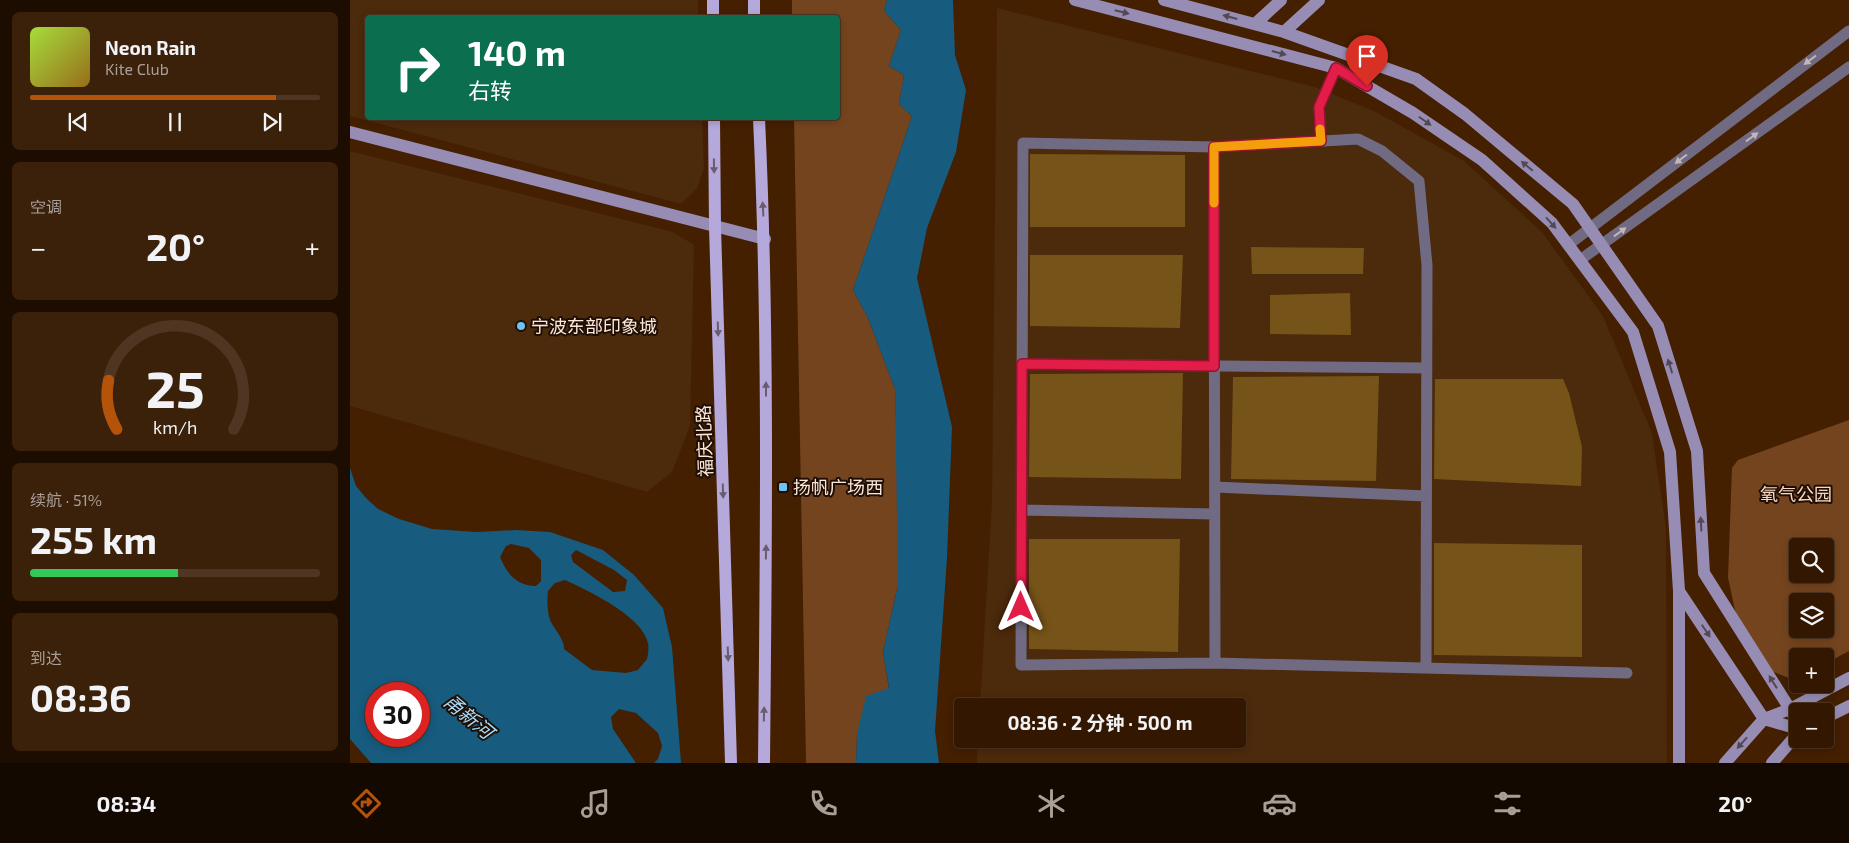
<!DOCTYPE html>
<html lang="zh">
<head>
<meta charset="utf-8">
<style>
	body { margin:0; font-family:"Exo 2","Noto Sans SC",sans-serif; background:#3b200a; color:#f1f3f6; height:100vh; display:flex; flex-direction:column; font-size:19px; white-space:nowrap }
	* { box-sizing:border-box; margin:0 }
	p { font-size:16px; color:#a99f99 }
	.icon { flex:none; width:28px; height:28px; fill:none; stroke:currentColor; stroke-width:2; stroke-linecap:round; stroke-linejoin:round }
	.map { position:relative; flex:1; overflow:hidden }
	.sheet { display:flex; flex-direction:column; gap:12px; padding:12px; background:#1c0d00; width:350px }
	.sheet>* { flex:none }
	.hud { position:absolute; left:15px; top:15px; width:475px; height:105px; border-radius:5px; box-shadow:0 2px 8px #0003,0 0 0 1px #4e3622; background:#0b6e4f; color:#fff; overflow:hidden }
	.tools { position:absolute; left:1439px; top:538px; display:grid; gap:10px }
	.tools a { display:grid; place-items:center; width:45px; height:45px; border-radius:5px; background:#331700; box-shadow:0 2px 8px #0003,0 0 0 1px #4e3622; font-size:25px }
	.speed { position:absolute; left:15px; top:682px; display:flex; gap:10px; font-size:25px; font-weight:700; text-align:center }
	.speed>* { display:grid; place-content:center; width:65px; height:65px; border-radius:50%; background:#331700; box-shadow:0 2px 8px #0003,0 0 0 1px #4e3622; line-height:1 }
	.speed .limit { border:8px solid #d22; background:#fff; color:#111 }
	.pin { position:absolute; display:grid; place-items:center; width:42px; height:42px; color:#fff; margin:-51px -21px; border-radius:50% 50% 50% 0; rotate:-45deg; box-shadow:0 0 5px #0007 }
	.pin .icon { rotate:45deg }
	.me { position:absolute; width:55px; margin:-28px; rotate:0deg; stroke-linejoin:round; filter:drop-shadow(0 0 4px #0008) }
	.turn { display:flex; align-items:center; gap:18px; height:105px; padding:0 20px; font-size:22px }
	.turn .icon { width:65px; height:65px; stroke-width:2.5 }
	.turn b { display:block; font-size:35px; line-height:42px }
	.big { font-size:38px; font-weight:700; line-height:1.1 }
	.sheet .widget { flex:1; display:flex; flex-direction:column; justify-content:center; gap:8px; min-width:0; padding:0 18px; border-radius:8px; background:#3b200a }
	.sheet .dial { align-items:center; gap:0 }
	.dial svg { height:130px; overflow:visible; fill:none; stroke:#4e3622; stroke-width:7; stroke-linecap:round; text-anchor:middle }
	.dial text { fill:#f1f3f6; stroke:none }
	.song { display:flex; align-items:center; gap:15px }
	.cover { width:60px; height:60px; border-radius:8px; background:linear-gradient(135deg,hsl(80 70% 55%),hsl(40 70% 35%)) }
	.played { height:5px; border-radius:2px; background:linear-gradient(90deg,#b45309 85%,#4e3622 85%) }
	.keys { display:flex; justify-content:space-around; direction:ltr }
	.heat { display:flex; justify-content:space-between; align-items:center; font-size:28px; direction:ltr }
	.charge { height:8px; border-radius:4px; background:linear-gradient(90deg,#34c759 51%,#4e3622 0) }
	.trip { position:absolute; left:604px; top:698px; width:292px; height:50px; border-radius:5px; background:#331700; box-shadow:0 2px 8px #0003,0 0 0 1px #4e3622; font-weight:700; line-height:50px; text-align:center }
	.tab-bar { display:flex; height:80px; justify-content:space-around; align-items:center; background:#140900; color:#a99f99 }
	.tab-bar .icon { width:35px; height:35px }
	.tab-bar .on { color:#b45309 }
	.tab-bar b { font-size:22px; color:#f1f3f6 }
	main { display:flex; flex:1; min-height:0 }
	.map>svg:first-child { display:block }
</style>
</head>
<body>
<main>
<section class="sheet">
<div class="widget">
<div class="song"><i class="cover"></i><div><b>Neon Rain</b><p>Kite Club</p></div></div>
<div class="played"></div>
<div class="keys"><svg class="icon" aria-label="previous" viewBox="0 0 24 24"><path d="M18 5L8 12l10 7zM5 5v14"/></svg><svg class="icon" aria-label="pause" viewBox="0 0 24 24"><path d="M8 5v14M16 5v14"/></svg><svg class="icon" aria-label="next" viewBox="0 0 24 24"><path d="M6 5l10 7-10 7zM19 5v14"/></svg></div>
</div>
<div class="widget"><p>空调</p>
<div class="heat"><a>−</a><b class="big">20°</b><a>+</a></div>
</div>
<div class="widget dial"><svg viewBox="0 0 100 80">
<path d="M14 69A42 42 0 1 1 86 69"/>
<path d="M14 69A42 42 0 0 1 9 39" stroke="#b45309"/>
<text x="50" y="56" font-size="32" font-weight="700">25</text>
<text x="50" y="72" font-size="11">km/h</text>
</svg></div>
<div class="widget"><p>续航 · 51%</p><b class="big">255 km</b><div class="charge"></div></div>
<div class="widget"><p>到达</p><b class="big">08:36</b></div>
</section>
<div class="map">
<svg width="1499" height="763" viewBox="0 0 1499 763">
	<rect width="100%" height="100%" fill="#441f00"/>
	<!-- built -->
	<path fill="#4c2a0c" d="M0,0H348V17L18,18V118H352L354,168L347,188L331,204L0,116Z
		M647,8L965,87L1024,111L1114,161L1192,232L1253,316L1302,433L1316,528L1317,763H627L628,739H888V706H630L642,501Z
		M0,151L323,232L344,245L340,426L322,472L297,492L0,406Z"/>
	<!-- green -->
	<path fill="#74441e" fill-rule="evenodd" d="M442,0H537L534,11L551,30L539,66L554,75L549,104L562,116L503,290L518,318L545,389L549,520L548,585L533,652L539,689L507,734L506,763H456L444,118H488V18L442,17Z
		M1499,420V651L1475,664V656H1448L1447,679L1439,678L1406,665L1393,646L1378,578L1382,468L1388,460ZM1448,546H1475V574H1448ZM1448,601H1475V629H1448Z"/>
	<!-- water -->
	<path fill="#175b7f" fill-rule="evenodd" d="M537,0H603L605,55L616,90L606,152L577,228L567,278L602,427L597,558L585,731L589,763H506L507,734L516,696L539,688L533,652L548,585L545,389L518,318L503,290L562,116L549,104L554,75L539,66L551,30L534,11Z
		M0,468L6,486L16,498L28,509L49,519L82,529L127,532L166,530L200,532L253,550L284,575L313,608L322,647L331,763H304L308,759L312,746L308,733L286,713L269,709L261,717L263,729L286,763H21L0,739ZM161,544L179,548L191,560V581L186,586C167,586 157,574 150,557L156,546ZM226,550L264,570L277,580L275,591L263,592L223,562L221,555ZM215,580C239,591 292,616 298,643C299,648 298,655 297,659L288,670L276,673L242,670L214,649C215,640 204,629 200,620C197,610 197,601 198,591L205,583ZM26,694H69V736H26Z"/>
	<!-- building -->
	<path fill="#765318" d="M680,154L835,155V227H680Z
		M901,247L1014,248L1013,274H902Z
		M680,255H833L830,328L680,326Z
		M1000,293L1001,335L920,334V295Z
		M833,373L831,479L679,477L680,374Z
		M1029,376L1026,481L881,479L883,377Z
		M1085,379H1213L1219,393L1232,447L1231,486L1084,479Z
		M679,539H830L828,652L679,649Z
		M1084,543L1232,545V657L1084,655Z"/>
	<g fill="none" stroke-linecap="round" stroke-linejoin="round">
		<!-- street -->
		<path stroke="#706a82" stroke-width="11" d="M971,141L969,107L986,68
			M864,147L865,663
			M1218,245L1499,31
			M1230,260L1499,67
			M672,364L1077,368
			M865,487L1076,496
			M672,510L864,514
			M1076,668L1077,265L1069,181L1032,151L1008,139L864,147L673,143L671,665L865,663L1277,673"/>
		<!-- secondary -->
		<path stroke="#978db4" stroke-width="12" d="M725,0L986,68L1063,113L1132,160L1202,223L1283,332L1320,452L1329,591V763
			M814,0L934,32L1066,79L1115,114L1223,204L1308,326L1347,451L1354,573L1440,709L1448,724
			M905,24L931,0
			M934,32L969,0
			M0,132L415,239
			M1329,591L1414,719L1448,729
			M1475,718L1499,706
			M1375,763L1414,719L1440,709L1499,678
			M1422,763L1448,733"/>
		<!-- primary -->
		<path stroke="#b5a8db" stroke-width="12" d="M363,0V18
			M404,0V18
			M364,118L365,227L381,763
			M409,118C419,333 416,548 414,763"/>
	</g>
	<!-- one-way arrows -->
	<defs><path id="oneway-solid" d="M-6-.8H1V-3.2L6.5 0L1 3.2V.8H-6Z" transform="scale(1.25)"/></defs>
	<g fill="#554753">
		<use href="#oneway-solid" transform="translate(772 12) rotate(14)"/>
		<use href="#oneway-solid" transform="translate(880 17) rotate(-165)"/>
		<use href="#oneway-solid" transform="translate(929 53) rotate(15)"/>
		<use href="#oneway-solid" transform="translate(1075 121) rotate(35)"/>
		<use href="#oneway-solid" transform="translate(1177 166) rotate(-140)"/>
		<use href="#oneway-solid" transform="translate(1201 223) rotate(48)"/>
		<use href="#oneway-solid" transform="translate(1320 366) rotate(-107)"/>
		<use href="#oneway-solid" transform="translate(1351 524) rotate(-93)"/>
		<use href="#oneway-solid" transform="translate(1356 631) rotate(56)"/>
		<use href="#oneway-solid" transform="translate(1423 682) rotate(-122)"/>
		<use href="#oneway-solid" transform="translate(1392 743) rotate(132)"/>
	</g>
	<g fill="#c4b5b7">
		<use href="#oneway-solid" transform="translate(1460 60) rotate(143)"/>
		<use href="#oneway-solid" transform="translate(1402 137) rotate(-36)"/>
		<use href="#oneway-solid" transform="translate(1331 159) rotate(143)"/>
		<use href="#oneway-solid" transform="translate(1270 232) rotate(-36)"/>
	</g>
	<g fill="#6a5b6f">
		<use href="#oneway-solid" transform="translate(364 166) rotate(89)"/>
		<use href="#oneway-solid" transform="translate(413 209) rotate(-93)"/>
		<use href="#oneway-solid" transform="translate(368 329) rotate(88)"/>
		<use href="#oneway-solid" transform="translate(416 389) rotate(-90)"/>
		<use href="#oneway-solid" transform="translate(373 491) rotate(88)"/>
		<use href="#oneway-solid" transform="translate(416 552) rotate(-89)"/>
		<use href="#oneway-solid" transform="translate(378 654) rotate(88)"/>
		<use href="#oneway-solid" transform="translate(414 714) rotate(-89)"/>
	</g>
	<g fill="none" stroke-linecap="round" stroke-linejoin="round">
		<!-- route casing -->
		<g stroke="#92132f" stroke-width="12">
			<path id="route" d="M671,607L672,364L864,366V147L971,141L969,107L986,68L1017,86"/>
		</g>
		<!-- route -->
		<use href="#route" stroke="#e11d48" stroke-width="9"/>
		<!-- slow -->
		<path stroke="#f59e0b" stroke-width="9" d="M864,203V147L971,141L970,129"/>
	</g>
	<!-- markers -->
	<g fill="#6fc2f4" stroke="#1f0e03" stroke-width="2">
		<circle cx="171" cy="326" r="5"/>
		<rect x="428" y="482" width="10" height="10" rx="2.5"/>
	</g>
	<g text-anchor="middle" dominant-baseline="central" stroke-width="4" stroke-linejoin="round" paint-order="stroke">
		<!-- poi labels -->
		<g font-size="18" fill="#fce7da" stroke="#1f0e03" text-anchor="start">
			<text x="181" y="326">宁波东部印象城</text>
			<text x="443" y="487">扬帆广场西</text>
		</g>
		<!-- street labels -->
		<g font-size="18" fill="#fce7da" stroke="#1f0e03">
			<text transform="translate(354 441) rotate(-92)">福庆北路</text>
		</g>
		<!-- park labels -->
		<g font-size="18" fill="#f7d7c1" stroke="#1f0e03">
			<text x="1446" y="494">氧气公园</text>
		</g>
		<!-- water labels -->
		<g font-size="19" font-style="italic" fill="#a8dbfc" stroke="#1f0e03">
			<text transform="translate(119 716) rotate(40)">甬新河</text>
		</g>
	</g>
</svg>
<div class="tools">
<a><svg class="icon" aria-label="search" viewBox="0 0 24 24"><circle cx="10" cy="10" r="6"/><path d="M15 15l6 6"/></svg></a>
<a><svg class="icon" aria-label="layers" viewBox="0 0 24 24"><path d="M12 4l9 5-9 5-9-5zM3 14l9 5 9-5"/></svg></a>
<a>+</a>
<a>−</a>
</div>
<div class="speed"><div class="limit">30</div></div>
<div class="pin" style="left:1017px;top:86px;background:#d93025"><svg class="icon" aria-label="arrive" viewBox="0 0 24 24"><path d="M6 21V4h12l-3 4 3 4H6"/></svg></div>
<svg class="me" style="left:671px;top:607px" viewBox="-20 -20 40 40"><path d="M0-17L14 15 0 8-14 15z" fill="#e11d48" stroke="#fff" stroke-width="4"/></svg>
<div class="trip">08:36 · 2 分钟 · 500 m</div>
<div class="hud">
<div class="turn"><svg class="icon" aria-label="right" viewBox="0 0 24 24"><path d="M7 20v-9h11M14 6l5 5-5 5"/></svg><div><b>140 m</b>右转</div></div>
</div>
</div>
</main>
<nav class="tab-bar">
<b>08:34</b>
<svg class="icon on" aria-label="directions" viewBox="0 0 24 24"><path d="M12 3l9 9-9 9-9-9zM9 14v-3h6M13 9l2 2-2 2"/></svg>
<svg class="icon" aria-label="music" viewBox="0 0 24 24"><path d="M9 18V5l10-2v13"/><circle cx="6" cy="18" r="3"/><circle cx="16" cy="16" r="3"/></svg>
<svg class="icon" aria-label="phone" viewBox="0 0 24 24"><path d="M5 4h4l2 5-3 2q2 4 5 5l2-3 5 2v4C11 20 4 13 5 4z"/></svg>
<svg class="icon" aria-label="climate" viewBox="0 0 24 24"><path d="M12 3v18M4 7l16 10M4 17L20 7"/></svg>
<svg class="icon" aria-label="car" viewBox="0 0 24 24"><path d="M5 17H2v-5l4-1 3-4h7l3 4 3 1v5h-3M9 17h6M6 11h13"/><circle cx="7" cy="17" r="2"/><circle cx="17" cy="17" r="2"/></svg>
<svg class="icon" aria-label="filters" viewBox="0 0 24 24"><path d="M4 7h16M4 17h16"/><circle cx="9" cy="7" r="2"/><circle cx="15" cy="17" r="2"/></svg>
<b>20°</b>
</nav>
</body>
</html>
